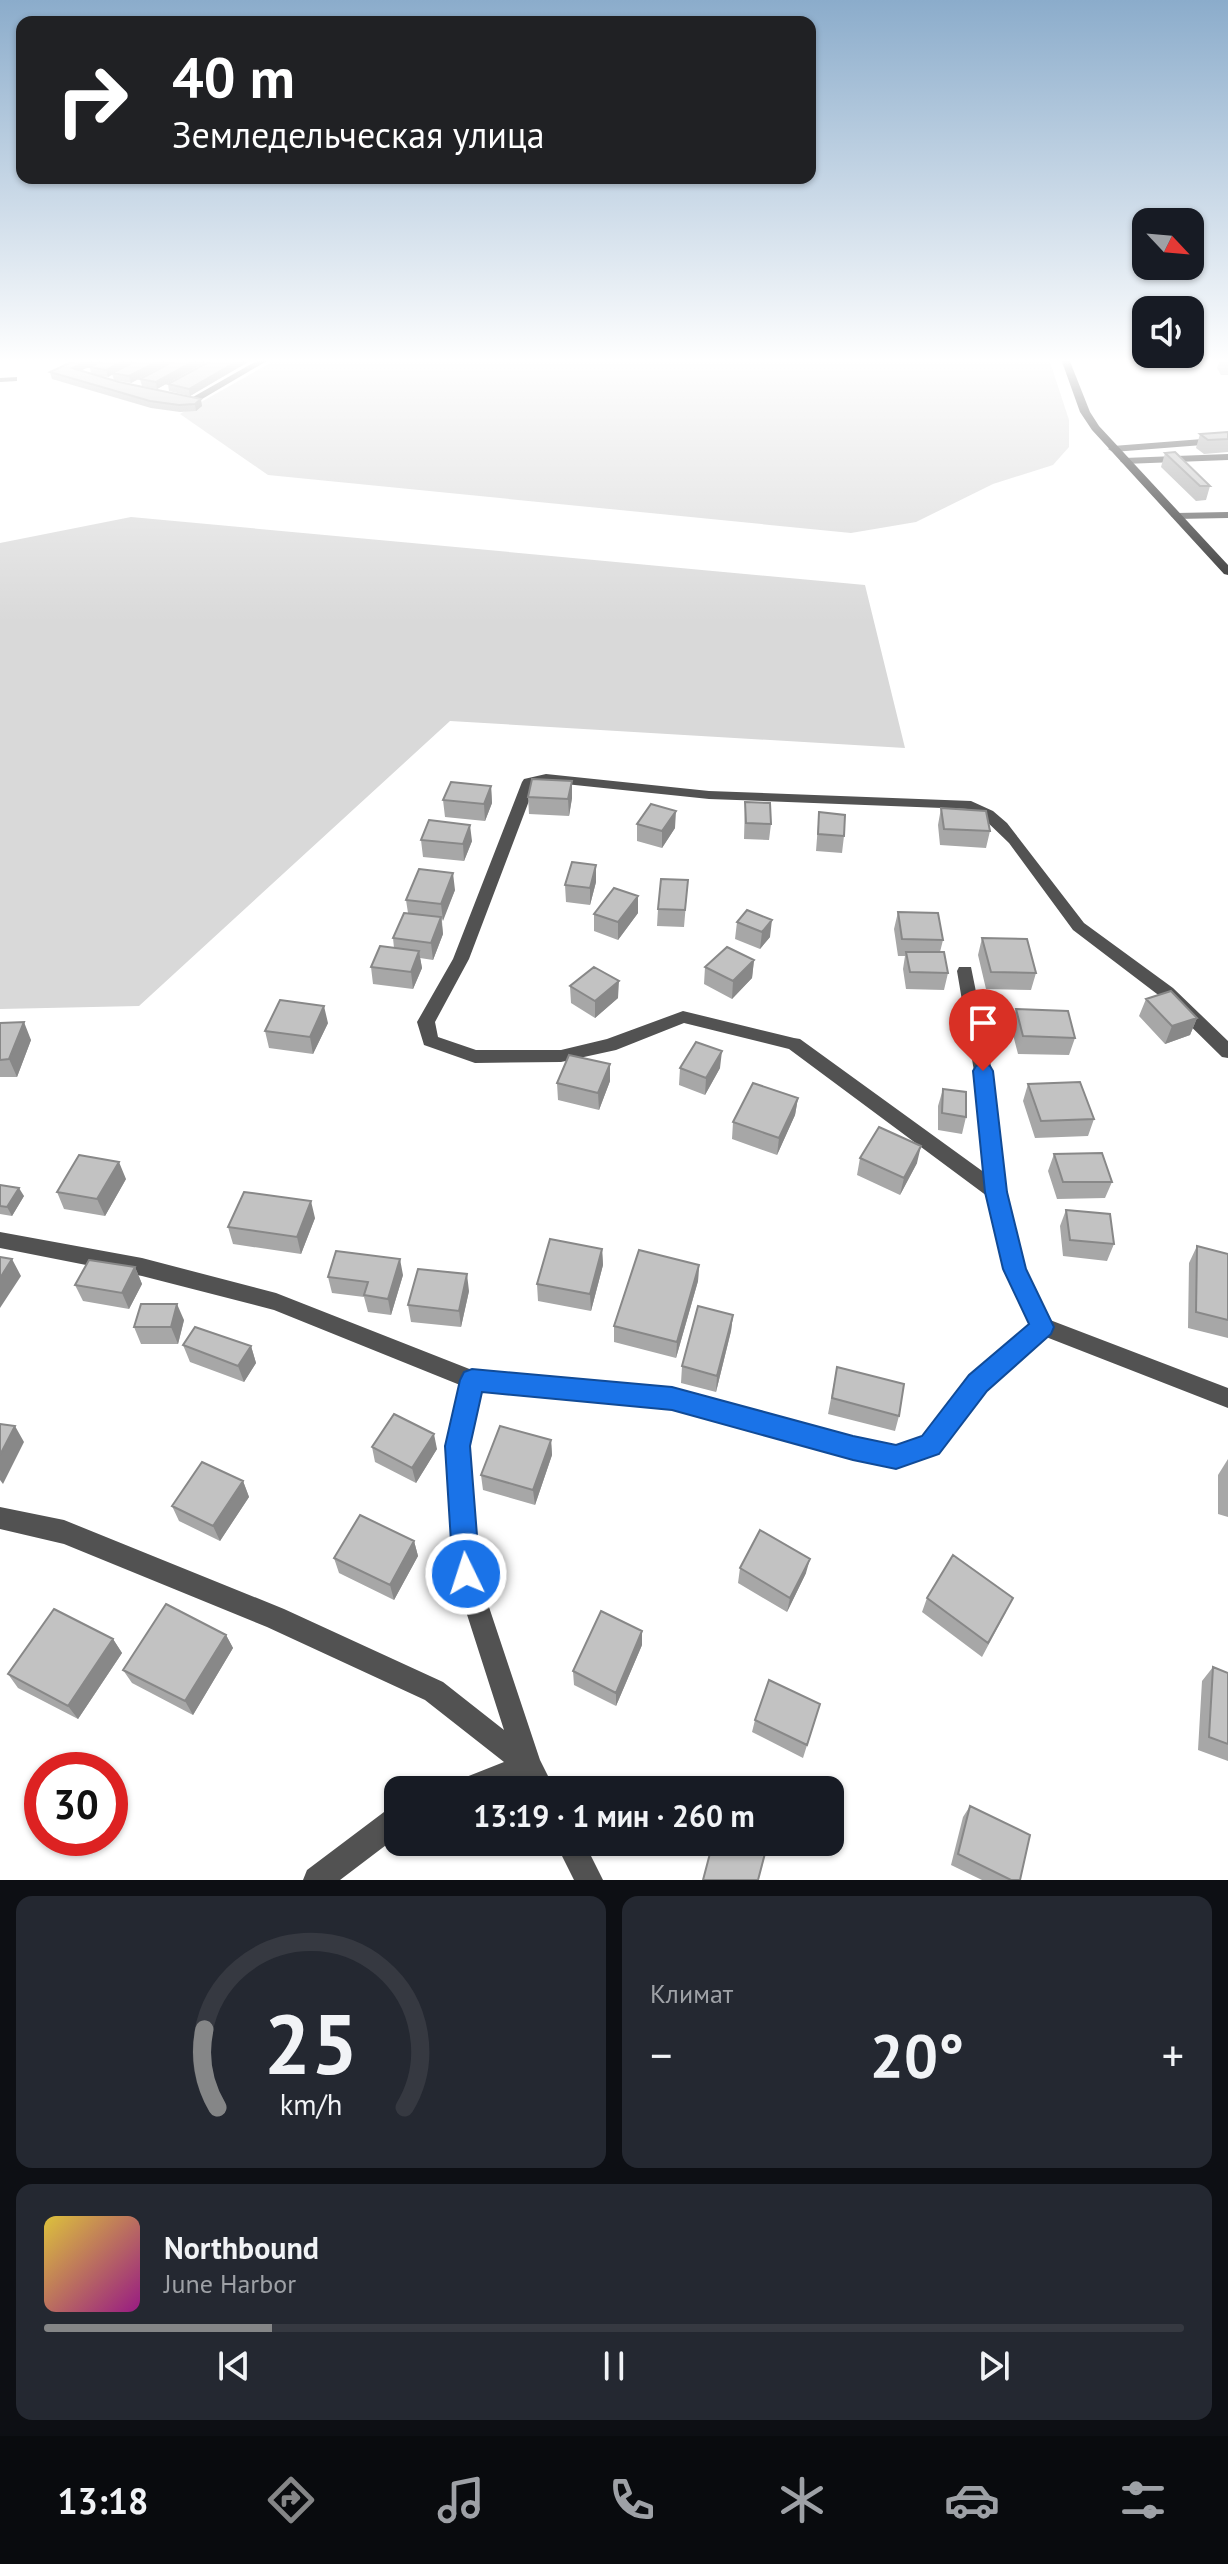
<!DOCTYPE html>
<html lang="ru">
<head>
<meta charset="utf-8">
<style>
	body { margin:0; font-family:"PT Sans",sans-serif; background:#242831; color:#f1f3f6; height:100vh; display:flex; flex-direction:column; font-size:30px; white-space:nowrap }
	* { box-sizing:border-box; margin:0 }
	p { font-size:26px; color:#9ea1a6 }
	.icon { flex:none; width:44px; height:44px; fill:none; stroke:currentColor; stroke-width:2; stroke-linecap:round; stroke-linejoin:round }
	.map { position:relative; height:1880px; overflow:hidden }
	.sheet { display:flex; flex-direction:column; gap:16px; padding:16px; background:#0d0f14; flex:1 }
	.sheet>* { flex:none }
	.banner { position:absolute; left:16px; top:16px; width:800px; height:168px; border-radius:16px; box-shadow:0 2px 6px #0004; background:#202124; color:#fff; overflow:hidden }
	.needle { width:52px; rotate:116deg }
	.buttons { position:absolute; left:1132px; top:208px; display:grid; gap:16px }
	.buttons a { display:grid; place-items:center; width:72px; height:72px; border-radius:16px; background:#171b24; box-shadow:0 2px 6px #0004; font-size:40px }
	.speed { position:absolute; left:24px; top:1752px; display:flex; gap:16px; font-size:40px; font-weight:700; text-align:center }
	.speed>* { display:grid; place-content:center; width:104px; height:104px; border-radius:50%; background:#171b24; box-shadow:0 2px 6px #0004; line-height:1 }
	.speed .limit { border:12px solid #d22; background:#fff; color:#111 }
	.pin { position:absolute; display:grid; place-items:center; width:68px; height:68px; color:#fff; margin:-82px -34px; border-radius:50% 50% 50% 0; rotate:-45deg; box-shadow:0 0 8px #0007 }
	.pin .icon { rotate:45deg }
	.me { position:absolute; width:88px; margin:-44px; rotate:356deg; stroke-linejoin:round; filter:drop-shadow(0 0 6px #0008) }
	.turn { display:flex; align-items:center; gap:28px; height:168px; padding:0 24px; font-size:36px }
	.turn .icon { width:104px; height:104px; stroke-width:2.5 }
	.turn b { display:block; font-size:56px; line-height:68px }
	.big { font-size:60px; font-weight:700; line-height:1.1 }
	.sheet .tile { flex:1; display:flex; flex-direction:column; justify-content:center; gap:12px; min-width:0; padding:0 28px; border-radius:16px; background:#242831 }
	.sheet .dial { align-items:center; gap:0 }
	.dial svg { height:208px; overflow:visible; fill:none; stroke:#363941; stroke-width:7; stroke-linecap:round; text-anchor:middle }
	.dial text { fill:#f1f3f6; stroke:none }
	.song { display:flex; align-items:center; gap:24px }
	.cover { width:96px; height:96px; border-radius:12px; background:linear-gradient(135deg,hsl(50 70% 55%),hsl(310 70% 35%)) }
	.played { height:8px; border-radius:4px; background:linear-gradient(90deg,#858687 20%,#363941 20%) }
	.keys { display:flex; justify-content:space-around; direction:ltr }
	.heat { display:flex; justify-content:space-between; align-items:center; font-size:44px; direction:ltr }
	.sheet .tiles { flex:1; display:grid; gap:16px; grid-template-columns:1fr 1fr }
	.tile:last-child { grid-column:span 2 }
	.trip { position:absolute; left:384px; top:1776px; width:460px; height:80px; border-radius:16px; background:#171b24; box-shadow:0 2px 6px #0004; font-weight:700; line-height:80px; text-align:center }
	.tab-bar { display:flex; height:128px; justify-content:space-around; align-items:center; background:#090b0e; color:#9ea1a6 }
	.tab-bar .icon { width:56px; height:56px }
	.tab-bar .selected { color:#858687 }
	.tab-bar b { font-size:36px; color:#f1f3f6 }
	.map>svg:first-child { display:block }
</style>
</head>
<body>
<div class="map">
<svg width="1228" height="1880" viewBox="0 0 1228 1880">
	<rect width="100%" height="100%" fill="#fff"/>
	<!-- green -->
	<path fill="#d9d9d9" d="M277,359H1049L1069,420V447L1053,465L993,484L916,522L851,533L268,475L180,414Z
		M131,517L865,585L905,748L450,721L139,1006L0,1009V543Z"/>
	<g fill="none" stroke-linecap="round" stroke-linejoin="round">
		<!-- lane -->
		<path fill="#525252" fill-rule="evenodd" d="M260,359H270L197,402L179,398L183,396L193,397Z
			M17,377V381L0,382V378Z
			M1228,454V460L1124,464L1120,461L1124,458Z"/>
		<!-- street -->
		<path fill="#525252" fill-rule="evenodd" d="M1228,437V443L1113,452L1108,449L1113,446Z
			M1228,512V518L1176,519L1171,516L1176,513Z
			M546,774L709,791L971,801L993,811L1007,823L1084,923L1173,988L1228,1041V1058L1222,1057L1161,997L1073,930L1009,843L982,817L968,809L709,799L546,782L535,785L469,959L435,1022L438,1037L476,1050H561L607,1039L683,1011L794,1038L800,1039L985,1173L974,1071L957,971L959,967H971L992,1071L1006,1192L1025,1269L1050,1320L1228,1388V1408L1046,1337L986,1390L938,1453L896,1468L853,1459L672,1408L480,1391L468,1446L478,1574L540,1760L555,1790H528L523,1781L499,1790H452L456,1781L504,1762L425,1700L267,1627L64,1544L0,1529V1507L64,1520L284,1609L443,1682L504,1730L454,1574L446,1446L460,1385L274,1310L142,1276L0,1248V1232L142,1258L276,1293L472,1370L672,1388L853,1437L896,1446L923,1438L970,1376L1031,1324L1005,1269L987,1196L789,1049L684,1023L616,1050L561,1062L475,1063L424,1045L417,1022L453,959L522,782L524,779Z
			M398,1806V1836L340,1880H303L307,1870L388,1809Z
			M555,1842H584L603,1880H574Z"/>
		<!-- secondary -->
		<path fill="#1f1f1f" fill-rule="evenodd" d="M1061,359H1069L1090,412L1099,426L1228,565V575L1224,574L1092,430L1080,412Z"/>
	</g>
	<!-- wall -->
	<path fill="#a7a7a7" d="M176,359L131,383L114,380L112,374L108,377L95,375L202,406L196,411L180,412L151,408L52,379L50,372L82,371L91,374L90,367Z
		M178,359H211L157,389L142,386L140,379Z
		M214,359H253L190,396L169,391L168,384Z
		M1220,359H1228V375H1221L1217,368Z
		M1228,432V452L1204,454L1196,448L1200,434Z
		M1165,453L1210,486L1206,500L1196,501L1161,467Z
		M572,781V798L569,816L529,814L528,797Z
		M491,786L492,803L485,821L445,817L443,800Z
		M745,802L771,824L769,840L744,839Z
		M941,808L990,831L986,848L940,845L938,825Z
		M819,812L844,836L842,853L816,851Z
		M637,824L675,828L662,848L637,841Z
		M421,840L472,841L464,861L423,857Z
		M688,880L684,927L657,926L658,909Z
		M596,882L590,905L566,902L565,885Z
		M455,890L442,921L443,934L433,960L420,958L422,968L413,989L373,984L371,967L394,948L393,938L408,913L406,900Z
		M747,910L770,937L760,949L735,939L737,922Z
		M898,912L943,940L940,952L948,973L944,990L906,989L903,969L905,956H898L894,929Z
		M638,913L618,940L594,931V914Z
		M982,938L1036,973L1031,990L986,989L978,955Z
		M754,960L752,978L732,999L704,984L705,967Z
		M570,986L618,998L595,1018L571,1003Z
		M1146,999L1197,1018L1190,1035L1165,1044L1139,1016Z
		M1016,1009L1075,1038L1069,1055L1018,1054L1011,1027Z
		M0,1023L31,1040L17,1077H0Z
		M328,1023L313,1054L269,1048L265,1031Z
		M610,1064V1081L599,1110L558,1100L557,1083Z
		M680,1068H720L705,1095L679,1085Z
		M1028,1084L1094,1119L1088,1136L1035,1138L1023,1101Z
		M943,1089L966,1117L962,1134L938,1130V1106Z
		M798,1098L795,1115L777,1155L732,1139L733,1122Z
		M1054,1154L1112,1182L1105,1198L1057,1199L1048,1171Z
		M860,1158L917,1163L900,1195L857,1175Z
		M126,1179L105,1216L64,1209L57,1192Z
		M0,1185L24,1196L12,1216L0,1214Z
		M1066,1210L1114,1244L1107,1261L1063,1256L1060,1226Z
		M315,1218L301,1254L233,1244L228,1227Z
		M1197,1246L1228,1254V1338L1188,1328L1189,1263Z
		M602,1249L603,1265L591,1311L538,1301L537,1284Z
		M699,1265L698,1281L676,1358L614,1342V1326Z
		M135,1267L142,1284L129,1309L83,1301L75,1285Z
		M403,1275L391,1315L368,1312L364,1297L332,1293L328,1277Z
		M469,1291L461,1327L411,1322L408,1305Z
		M733,1315L731,1331L716,1392L681,1383L682,1366Z
		M184,1320L178,1344H141L134,1327Z
		M183,1345L251,1346L256,1363L244,1382L190,1362Z
		M837,1367L899,1416L895,1431L828,1414Z
		M551,1440L552,1455L535,1505L483,1490L481,1475Z
		M372,1447L437,1449L416,1483L375,1462Z
		M1228,1459V1517L1218,1514V1475Z
		M243,1481L249,1497L220,1541L179,1521L172,1506Z
		M414,1541L418,1556L394,1600L339,1573L334,1558Z
		M740,1568L806,1573L787,1612L738,1583Z
		M927,1598L1006,1612L982,1657L922,1612Z
		M226,1635L233,1648L193,1715L132,1683L123,1670Z
		M113,1639L122,1653L78,1719L18,1688L8,1674Z
		M642,1645L616,1706L574,1685L573,1671Z
		M1213,1667L1228,1673V1761L1198,1750L1202,1681Z
		M820,1704L803,1758L752,1732L755,1720Z
		M970,1806L1020,1880H982L951,1865L963,1817Z"/>
	<!-- shaded-wall -->
	<path fill="#888" d="M91,359H106L74,374L72,368Z
		M128,359H142L108,377L106,370Z
		M162,359H176L131,383L129,376Z
		M198,359H211L157,389L156,382Z
		M241,359H253L190,396L189,389Z
		M201,399L202,406L196,411L195,404Z
		M572,781V798L569,816L568,799Z
		M491,786L492,803L485,821L484,804Z
		M676,811L675,828L662,848V831Z
		M470,825L472,841L464,861L463,844Z
		M596,865V882L590,905V888Z
		M453,873L455,890L443,921L441,904Z
		M638,896V913L618,940V922Z
		M441,917L443,934L433,960L431,943Z
		M772,920L770,937L760,949L762,932Z
		M419,951L422,968L413,989L411,972Z
		M754,960L752,978L732,999L733,981Z
		M619,981L618,998L595,1018V1001Z
		M324,1006L328,1023L313,1054L310,1037Z
		M1197,1018L1190,1035L1165,1044L1172,1026Z
		M24,1022L31,1040L17,1077L9,1059Z
		M722,1051L720,1068L705,1095L706,1078Z
		M610,1064V1081L599,1110L598,1093Z
		M798,1098L795,1115L777,1155L779,1138Z
		M921,1146L917,1163L900,1195L904,1178Z
		M119,1162L126,1179L105,1216L97,1199Z
		M19,1188L24,1196L12,1216L7,1207Z
		M311,1201L315,1218L301,1254L297,1237Z
		M602,1249L603,1265L591,1311L590,1294Z
		M12,1259L21,1276L0,1308V1278Z
		M400,1259L403,1275L391,1315L388,1299Z
		M699,1265L698,1281L676,1358L677,1342Z
		M135,1267L142,1284L129,1309L122,1293Z
		M467,1274L469,1291L461,1327L459,1311Z
		M177,1304L184,1320L178,1344L171,1327Z
		M733,1315L731,1331L716,1392L717,1376Z
		M251,1346L256,1363L244,1382L238,1366Z
		M15,1426L24,1442L3,1484L0,1480V1455Z
		M434,1434L437,1449L416,1483L412,1468Z
		M551,1440L552,1455L535,1505L533,1490Z
		M243,1481L249,1497L220,1541L213,1526Z
		M414,1541L418,1556L394,1600L390,1585Z
		M810,1559L806,1573L787,1612L790,1598Z
		M642,1631V1645L616,1706V1693Z
		M226,1635L233,1648L193,1715L185,1701Z
		M113,1639L122,1653L78,1719L68,1706Z"/>
	<!-- building -->
	<path fill="#c2c2c2" stroke="#888" stroke-width="2" d="M78,359H91L72,368L119,382L201,399L195,404L179,405L150,401L50,372Z
		M107,359H128L106,370L90,367Z
		M140,359H162L129,376L112,373Z
		M178,359H198L156,382L140,379Z
		M214,359H241L189,389L168,384Z
		M1228,432V439L1208,440L1200,434Z
		M1175,452L1210,486H1200L1165,453Z
		M532,779L572,781L568,799L528,797Z
		M451,782L491,786L484,804L443,800Z
		M745,802L770,803L771,824L746,823Z
		M651,804L676,811L662,831L637,824Z
		M941,808L986,811L990,831L944,829Z
		M819,812L845,815L844,836L818,834Z
		M429,820L470,825L463,844L421,840Z
		M572,862L596,865L590,888L565,885Z
		M419,869L453,873L441,904L406,900Z
		M661,879L688,880L685,910L658,909Z
		M614,888L638,896L618,922L594,914Z
		M747,910L772,920L762,932L737,922Z
		M898,912L938,913L943,940L902,939Z
		M404,913L441,917L431,943L393,938Z
		M982,938L1027,939L1036,973L991,972Z
		M380,946L419,951L411,972L371,967Z
		M727,947L754,960L733,981L705,967Z
		M906,952H944L948,973L910,972Z
		M594,967L619,981L595,1001L570,986Z
		M1171,991L1197,1018L1172,1026L1146,999Z
		M280,1000L324,1006L310,1037L265,1031Z
		M1016,1009L1068,1011L1075,1038L1023,1036Z
		M24,1022L9,1059L0,1060V1023Z
		M696,1042L722,1051L706,1078L680,1068Z
		M569,1055L610,1064L598,1093L557,1083Z
		M1080,1082L1094,1119L1041,1121L1028,1084Z
		M753,1083L798,1098L779,1138L733,1122Z
		M943,1089L966,1092V1117L942,1113Z
		M879,1127L921,1146L904,1178L860,1158Z
		M1102,1153L1112,1182H1063L1054,1154Z
		M79,1155L119,1162L97,1199L57,1192Z
		M0,1185L19,1188L7,1207L0,1206Z
		M244,1192L311,1201L297,1237L228,1227Z
		M1066,1210L1110,1214L1114,1244L1070,1240Z
		M550,1239L602,1249L590,1294L537,1284Z
		M1197,1246L1228,1254V1320L1196,1312Z
		M639,1250L699,1265L677,1342L614,1326Z
		M336,1251L400,1259L388,1299L364,1295L368,1282L328,1277Z
		M0,1257L12,1259L0,1278Z
		M89,1260L135,1267L122,1293L75,1285Z
		M418,1269L467,1274L459,1311L408,1305Z
		M141,1304H177L171,1327H134Z
		M698,1306L733,1315L717,1376L682,1366Z
		M195,1327L251,1346L238,1366L183,1345Z
		M837,1367L904,1384L899,1416L832,1398Z
		M394,1414L434,1434L412,1468L372,1447Z
		M0,1424L15,1426L0,1455Z
		M500,1426L551,1440L533,1490L481,1475Z
		M202,1462L243,1481L213,1526L172,1506Z
		M360,1515L414,1541L390,1585L334,1558Z
		M760,1530L810,1559L790,1598L740,1568Z
		M953,1555L1013,1598L988,1643L927,1598Z
		M166,1604L226,1635L185,1701L123,1670Z
		M54,1609L113,1639L68,1706L8,1674Z
		M601,1611L642,1631L616,1693L573,1671Z
		M1213,1667L1228,1673V1744L1209,1737Z
		M769,1680L820,1704L807,1745L755,1720Z
		M970,1806L1030,1835L1020,1880H1011L958,1854Z
		M713,1842H768L758,1880H703Z"/>
	<!-- sky -->
	<linearGradient id="sky" x2="0" y2="1"><stop stop-color="#8baccb"/><stop offset="0.58" stop-color="#fff"/><stop offset="1" stop-color="#fff" stop-opacity="0"/></linearGradient>
	<rect width="1228" height="622" fill="url(#sky)"/>
	<!-- route -->
	<path fill="#1a73e8" stroke="#114b97" stroke-width="2" d="M983,1063L990,1066L993,1071L1007,1192L1026,1269L1054,1327L1051,1334L987,1391L939,1454L896,1469L853,1460L672,1410L482,1392L470,1446L480,1574L476,1583L466,1587L457,1583L453,1574L445,1446L460,1380L464,1372L472,1369L672,1387L853,1436L896,1445L922,1436L969,1375L1029,1324L1003,1269L985,1192L973,1071L976,1066Z"/>
</svg>
<div class="buttons">
<a><svg class="needle" viewBox="-14 -14 28 28"><path d="M0-13l5 13h-10z" fill="#e53935"/><path d="M0 13l5-13h-10z" fill="#9ea1a6"/></svg></a>
<a><svg class="icon" aria-label="sound" viewBox="0 0 24 24"><path d="M4 9h4l5-4v14l-5-4H4zM17 9q2 3 0 6"/></svg></a>
</div>
<div class="speed"><div class="limit">30</div></div>
<div class="pin" style="left:983px;top:1071px;background:#d93025"><svg class="icon" aria-label="arrive" viewBox="0 0 24 24"><path d="M6 21V4h12l-3 4 3 4H6"/></svg></div>
<svg class="me" style="left:466px;top:1574px" viewBox="-20 -20 40 40"><circle r="17" fill="#1a73e8" stroke="#fff" stroke-width="3"/><path d="M0-11L8 9 0 5-8 9z" fill="#fff"/></svg>
<div class="trip">13:19 · 1 мин · 260 m</div>
<div class="banner">
<div class="turn"><svg class="icon" aria-label="right" viewBox="0 0 24 24"><path d="M7 20v-9h11M14 6l5 5-5 5"/></svg><div><b>40 m</b>Земледельческая улица</div></div>
</div>
</div>
<section class="sheet">
<div class="tiles">
<div class="tile dial"><svg viewBox="0 0 100 80">
<path d="M14 69A42 42 0 1 1 86 69"/>
<path d="M14 69A42 42 0 0 1 9 39" stroke="#858687"/>
<text x="50" y="56" font-size="32" font-weight="700">25</text>
<text x="50" y="72" font-size="11">km/h</text>
</svg></div>
<div class="tile"><p>Климат</p>
<div class="heat"><a>−</a><b class="big">20°</b><a>+</a></div>
</div>
<div class="tile">
<div class="song"><i class="cover"></i><div><b>Northbound</b><p>June Harbor</p></div></div>
<div class="played"></div>
<div class="keys"><svg class="icon" aria-label="previous" viewBox="0 0 24 24"><path d="M18 5L8 12l10 7zM5 5v14"/></svg><svg class="icon" aria-label="pause" viewBox="0 0 24 24"><path d="M8 5v14M16 5v14"/></svg><svg class="icon" aria-label="next" viewBox="0 0 24 24"><path d="M6 5l10 7-10 7zM19 5v14"/></svg></div>
</div>
</div>
</section>
<nav class="tab-bar">
<b>13:18</b>
<svg class="icon selected" aria-label="directions" viewBox="0 0 24 24"><path d="M12 3l9 9-9 9-9-9zM9 14v-3h6M13 9l2 2-2 2"/></svg>
<svg class="icon" aria-label="music" viewBox="0 0 24 24"><path d="M9 18V5l10-2v13"/><circle cx="6" cy="18" r="3"/><circle cx="16" cy="16" r="3"/></svg>
<svg class="icon" aria-label="phone" viewBox="0 0 24 24"><path d="M5 4h4l2 5-3 2q2 4 5 5l2-3 5 2v4C11 20 4 13 5 4z"/></svg>
<svg class="icon" aria-label="climate" viewBox="0 0 24 24"><path d="M12 3v18M4 7l16 10M4 17L20 7"/></svg>
<svg class="icon" aria-label="car" viewBox="0 0 24 24"><path d="M5 17H2v-5l4-1 3-4h7l3 4 3 1v5h-3M9 17h6M6 11h13"/><circle cx="7" cy="17" r="2"/><circle cx="17" cy="17" r="2"/></svg>
<svg class="icon" aria-label="filters" viewBox="0 0 24 24"><path d="M4 7h16M4 17h16"/><circle cx="9" cy="7" r="2"/><circle cx="15" cy="17" r="2"/></svg>
</nav>
</body>
</html>
